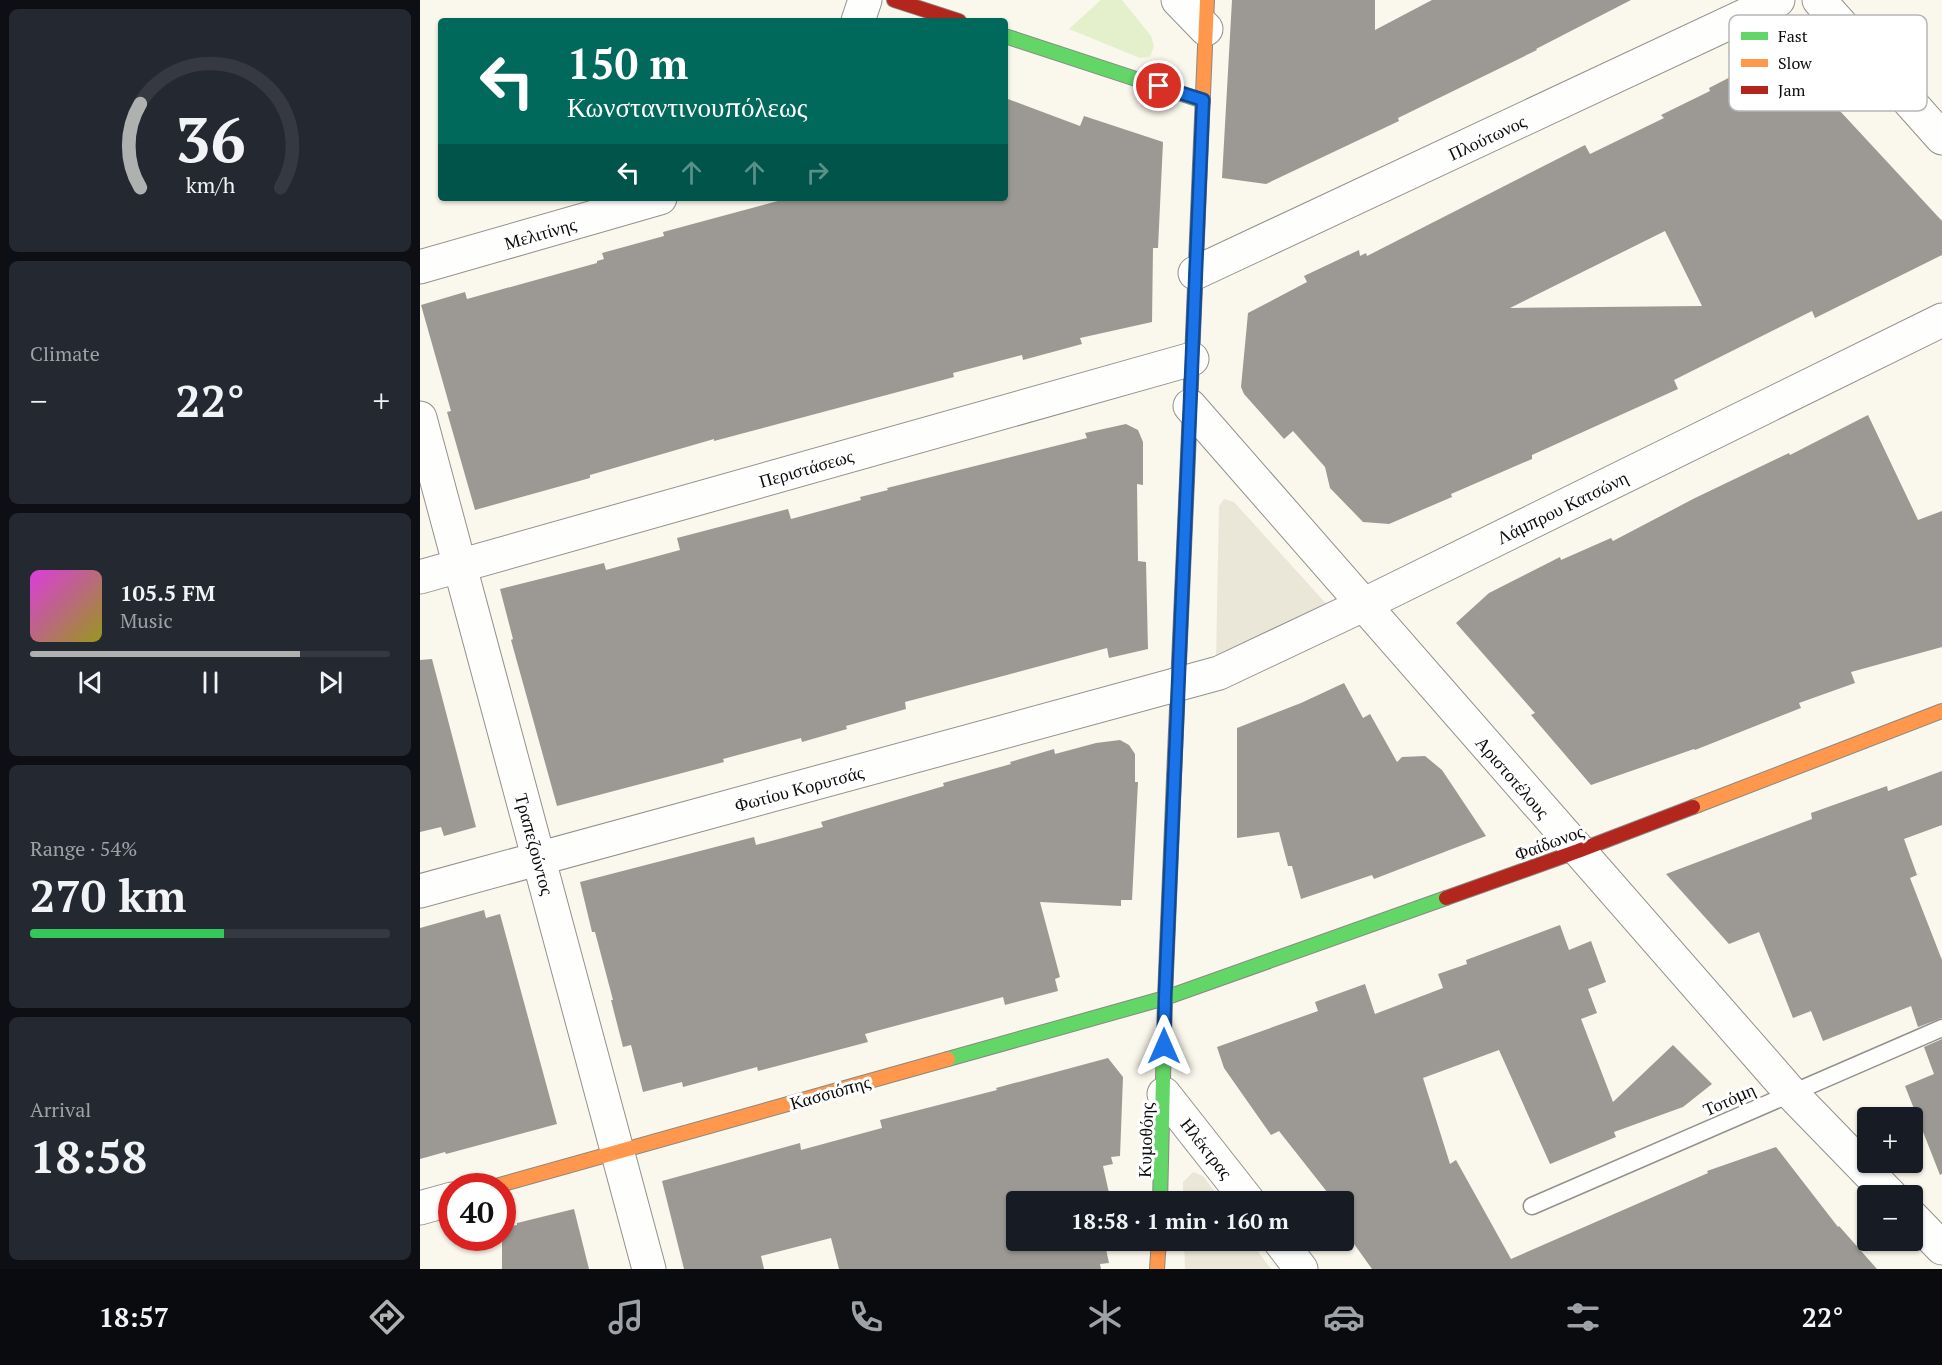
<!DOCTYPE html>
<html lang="en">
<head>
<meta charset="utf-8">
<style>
	body { margin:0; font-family:"PT Serif",serif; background:#242831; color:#f1f3f6; height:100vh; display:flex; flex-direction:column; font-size:22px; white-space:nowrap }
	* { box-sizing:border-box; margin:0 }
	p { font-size:20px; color:#9ea1a6 }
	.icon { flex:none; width:33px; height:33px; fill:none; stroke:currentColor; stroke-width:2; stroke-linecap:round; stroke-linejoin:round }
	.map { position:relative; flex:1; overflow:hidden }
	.sheet { display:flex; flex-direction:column; gap:9px; padding:9px; background:#0d0f14; width:420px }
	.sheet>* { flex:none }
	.guide { position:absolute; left:18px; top:18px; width:570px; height:183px; border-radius:6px; box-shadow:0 2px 4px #0004; background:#00695c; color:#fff; overflow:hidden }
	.tools { position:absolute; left:1437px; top:1107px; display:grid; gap:12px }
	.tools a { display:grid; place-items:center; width:66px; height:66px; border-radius:6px; background:#171b24; box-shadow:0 2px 4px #0004; font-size:30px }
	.speed { position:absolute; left:18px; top:1173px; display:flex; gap:12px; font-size:30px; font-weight:700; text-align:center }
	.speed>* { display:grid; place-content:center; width:78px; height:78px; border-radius:50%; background:#171b24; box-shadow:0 2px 4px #0004; line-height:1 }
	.speed .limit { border:9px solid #d22; background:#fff; color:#111 }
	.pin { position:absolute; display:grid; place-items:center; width:51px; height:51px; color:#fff; margin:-26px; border:3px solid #fff; border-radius:50%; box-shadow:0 2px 6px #0007 }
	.me { position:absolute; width:66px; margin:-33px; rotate:0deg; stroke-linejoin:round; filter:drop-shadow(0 0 4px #0008) }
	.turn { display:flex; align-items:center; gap:21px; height:126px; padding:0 30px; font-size:27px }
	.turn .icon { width:78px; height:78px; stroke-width:2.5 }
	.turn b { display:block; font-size:42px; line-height:51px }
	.lanes { display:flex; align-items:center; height:57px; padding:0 30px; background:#0003; justify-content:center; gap:30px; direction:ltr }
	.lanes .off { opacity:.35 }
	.big { font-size:45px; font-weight:600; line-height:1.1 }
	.sheet .card { flex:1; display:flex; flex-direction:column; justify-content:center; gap:9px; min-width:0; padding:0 21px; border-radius:9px; background:#242831 }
	.sheet .dial { align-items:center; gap:0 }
	.dial svg { height:156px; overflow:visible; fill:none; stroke:#363941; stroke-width:7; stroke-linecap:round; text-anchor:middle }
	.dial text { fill:#f1f3f6; stroke:none }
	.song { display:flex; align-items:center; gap:18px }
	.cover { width:72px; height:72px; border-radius:9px; background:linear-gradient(135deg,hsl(300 70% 55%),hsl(60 70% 35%)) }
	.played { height:6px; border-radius:3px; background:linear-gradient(90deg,#afb0b0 75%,#363941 75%) }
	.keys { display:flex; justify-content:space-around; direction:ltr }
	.heat { display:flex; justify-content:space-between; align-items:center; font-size:33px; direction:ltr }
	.charge { height:9px; border-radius:4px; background:linear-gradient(90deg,#34c759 54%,#363941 0) }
	.trip { position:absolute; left:586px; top:1191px; width:348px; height:60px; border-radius:6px; background:#171b24; box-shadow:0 2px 4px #0004; font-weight:600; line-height:60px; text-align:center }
	.dock { display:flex; height:96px; justify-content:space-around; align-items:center; background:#090b0e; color:#9ea1a6 }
	.dock .icon { width:42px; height:42px }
	.dock .current { color:#afb0b0 }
	.dock b { font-size:27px; color:#f1f3f6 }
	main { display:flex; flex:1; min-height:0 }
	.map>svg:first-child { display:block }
</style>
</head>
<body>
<main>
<section class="sheet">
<div class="card dial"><svg viewBox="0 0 100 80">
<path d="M14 69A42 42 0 1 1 86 69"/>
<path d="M14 69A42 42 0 0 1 14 26" stroke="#afb0b0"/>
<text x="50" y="56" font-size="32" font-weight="700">36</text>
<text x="50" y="72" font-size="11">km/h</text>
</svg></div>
<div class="card"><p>Climate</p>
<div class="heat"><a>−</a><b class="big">22°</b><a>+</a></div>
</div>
<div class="card">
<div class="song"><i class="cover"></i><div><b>105.5 FM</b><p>Music</p></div></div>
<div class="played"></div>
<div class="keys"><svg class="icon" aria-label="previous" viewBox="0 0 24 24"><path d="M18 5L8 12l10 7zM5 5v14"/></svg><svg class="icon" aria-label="pause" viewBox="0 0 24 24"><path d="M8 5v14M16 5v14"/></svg><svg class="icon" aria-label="next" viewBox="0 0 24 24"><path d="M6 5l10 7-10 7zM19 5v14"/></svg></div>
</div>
<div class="card"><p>Range · 54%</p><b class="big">270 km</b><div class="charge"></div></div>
<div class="card"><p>Arrival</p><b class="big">18:58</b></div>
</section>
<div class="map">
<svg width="1522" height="1269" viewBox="0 0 1522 1269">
	<rect width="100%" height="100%" fill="#faf7ed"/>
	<!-- green -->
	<path fill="#e3f0cb" d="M681,0H702L731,36L734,46L730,57L720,58L649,29Z"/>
	<!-- plaza -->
	<path fill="#eae6d8" d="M804,499L814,502L911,609L796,660L799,506Z
		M773,1172L783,1176L802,1201H763V1182Z
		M764,1241H830L851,1269H765Z"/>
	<!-- building -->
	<path fill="#9c9994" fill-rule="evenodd" d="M812,0H955V30L1012,0H1211L1116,49L1117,50L978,118L979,121L846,184L802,178Z
		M1365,49L1394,83L1522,221V255L1395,318L1392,311L1254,380L1258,389L1112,455V459L1031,494L1032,497L969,524L943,522L910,488L905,467L873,431L864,439L824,394L821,387L828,313L887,282L884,276L939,250L940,256L946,253L947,256L1165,145L1170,154L1244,118L1241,115L1290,91L1289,88ZM1245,231L1282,306L1090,308Z
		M585,98L660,126L664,116L743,142L738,248H733L732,322L660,338L662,344L603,360L602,355L533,373L534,377L294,441V439L170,475V478L55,510L27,412L31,411L1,305L45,292L47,299L177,263V261L184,259L182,253L244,236L243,232L369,198H585Z
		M1448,415L1498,520L1522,511V647L1431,672L1435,683L1379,703L1381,708L1275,750L1274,749L1171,785L1111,715L1115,713L1036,623L1069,593L1140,557L1141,560L1191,538L1193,541L1275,498L1369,453L1370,455Z
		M706,424L718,430L723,442V485L717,484L718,561L726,562L728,649L689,658L687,648L553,684L485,702L486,709L426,726L427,729L382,742L381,738L303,759L304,762L137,806L91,640L93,639L80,589L184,563L186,570L260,550L257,538L368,509L371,519L441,500L440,497L468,490L467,488L667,438L665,433Z
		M12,659L56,827L24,836L21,827L0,832V660Z
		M924,683L943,718L950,714L977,762L982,757L1005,756L1022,770L1066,836L954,879L952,875L881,899L872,866H868L859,832L817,838V728L881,703Z
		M700,740L709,745L715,754V782H718L712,900H701V906L620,902L640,977L635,979L638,991L585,1005L583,997L445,1034L448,1042L338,1071L337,1067L263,1087L262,1082L223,1092L211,1045L203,1047L191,1000H193L175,932H172L160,882L334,837L336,845L403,827L401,822L524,786L523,783L591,764L590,762L634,749L635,754L676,743Z
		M1522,771V825L1484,839L1497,875L1490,878L1522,960V1018L1498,1027L1491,1006L1403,1041L1391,1011L1373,1018L1339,932L1309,944L1246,874L1392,819L1391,813L1467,786L1468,791Z
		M64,910L66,918L80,914L137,1124L26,1154L25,1152L0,1159V928Z
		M1140,925L1149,950L1171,941L1186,982L1168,989L1177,1013L1161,1019L1193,1102L1253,1045L1292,1084L1263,1107L1194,1132L1196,1137L1130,1164L1079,1050L1003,1078L1030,1164L1036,1160L1091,1259L1288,1173L1287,1171L1356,1147L1418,1227L1419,1226L1457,1269H952L924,1230V1202H915L859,1131L851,1135L804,1068L797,1047L898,1011L895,1002L945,984L955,1014L1023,988L1018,974L1047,964L1046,960Z
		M1522,1039V1174L1520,1175L1485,1086L1514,1074L1504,1047Z
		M688,1058L703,1077L700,1156L691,1157L693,1164L683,1166L689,1193L682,1195L683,1202H597V1240H684L689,1263L680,1264L681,1269H419L411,1238L341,1256L344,1269H264L242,1181L380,1143L381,1150L462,1128L460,1120L577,1090L576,1088Z
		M154,1209L169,1269H82V1228L97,1225V1223Z"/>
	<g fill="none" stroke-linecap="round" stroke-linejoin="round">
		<!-- lane casing -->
		<g stroke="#93918d" stroke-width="19">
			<path id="lane" d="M1112,1206L1522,1028"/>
		</g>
		<!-- street casing -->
		<g stroke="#93918d" stroke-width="35">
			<path id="street" d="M758,0L786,29
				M1399,0L1522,138
				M438,21L445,0
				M0,267L240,198
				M775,273L1358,0
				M770,406L1371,1093L1471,1196
				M0,418L229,1269
				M0,577L772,359
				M0,891L799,673L943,605L1522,320
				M744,1094L829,1202
				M0,1208L32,1199
				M1492,1217L1522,1248
				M859,1240L881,1269"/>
		</g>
		<!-- fast casing -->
		<g stroke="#898883" stroke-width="16">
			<path id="fast" d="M585,36L783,101
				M767,480L780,165
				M528,1059L745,998L1026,898
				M740,1202L745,998L754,777"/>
		</g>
		<!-- slow casing -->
		<g stroke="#898883" stroke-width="16">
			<path id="slow" d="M780,165L787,0
				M754,777L767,480
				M1273,807L1522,711
				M76,1186L528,1059
				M737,1269L739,1240"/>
		</g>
		<!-- jam casing -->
		<g stroke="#898883" stroke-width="16">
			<path id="jam" d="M474,0L539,21
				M1026,898L1158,851L1273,807"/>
		</g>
		<!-- lane -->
		<use href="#lane" stroke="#fefefc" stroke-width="16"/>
		<!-- street -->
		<use href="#street" stroke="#fefefc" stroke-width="33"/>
		<!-- fast -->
		<use href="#fast" stroke="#63d668" stroke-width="14"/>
		<!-- slow -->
		<use href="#slow" stroke="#ff974d" stroke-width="14"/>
		<!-- jam -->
		<use href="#jam" stroke="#b3261e" stroke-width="14"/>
	</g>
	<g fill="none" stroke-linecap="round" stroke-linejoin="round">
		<!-- route casing -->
		<g stroke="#114b97" stroke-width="15">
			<path id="route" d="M739,86L783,100L745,998L744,1046"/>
		</g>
		<!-- route -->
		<use href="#route" stroke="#1a73e8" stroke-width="10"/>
	</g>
	<g text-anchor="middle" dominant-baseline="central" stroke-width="6" stroke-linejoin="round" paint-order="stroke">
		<!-- street labels -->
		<g font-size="18" fill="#0b0b0b" stroke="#fff">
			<text transform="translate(1067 137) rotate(-25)">Πλούτωνος</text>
			<text transform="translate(120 233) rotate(-16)">Μελιτίνης</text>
			<text transform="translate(386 468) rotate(-16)">Περιστάσεως</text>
			<text transform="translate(1142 507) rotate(-26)">Λάμπρου Κατσώνη</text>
			<text transform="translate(1093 777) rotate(49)">Αριστοτέλους</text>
			<text transform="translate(379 788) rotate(-15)">Φωτίου Κορυτσάς</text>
			<text transform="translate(1129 842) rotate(-20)">Φαίδωνος</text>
			<text transform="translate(115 844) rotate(75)">Τραπεζούντος</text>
			<text transform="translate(410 1092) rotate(-16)">Κασσιόπης</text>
			<text transform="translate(1309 1099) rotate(-24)">Τοτόμη</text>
			<text transform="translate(725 1140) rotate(-88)">Κυμοθόης</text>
			<text transform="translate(787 1148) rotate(52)">Ηλέκτρας</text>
		</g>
	</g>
	<!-- legend -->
	<rect x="1309" y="15" width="198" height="96" rx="9" fill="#fff" stroke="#b6b6b6" stroke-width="1.5"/>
	<rect x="1321" y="32" width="27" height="8" fill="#63d668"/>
	<rect x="1321" y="59" width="27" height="8" fill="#ff974d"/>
	<rect x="1321" y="86" width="27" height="8" fill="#b3261e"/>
	<g font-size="16" fill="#0b0b0b">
		<text x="1358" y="42">Fast</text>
		<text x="1358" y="69">Slow</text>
		<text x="1358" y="96">Jam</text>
	</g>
</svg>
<div class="tools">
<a>+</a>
<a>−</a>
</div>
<div class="speed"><div class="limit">40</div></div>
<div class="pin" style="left:739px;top:86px;background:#d93025"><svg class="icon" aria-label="arrive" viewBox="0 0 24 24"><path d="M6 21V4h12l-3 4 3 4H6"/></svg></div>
<svg class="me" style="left:744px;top:1046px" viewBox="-20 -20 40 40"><path d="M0-17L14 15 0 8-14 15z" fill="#1a73e8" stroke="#fff" stroke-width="4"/></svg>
<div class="trip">18:58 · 1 min · 160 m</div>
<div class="guide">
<div class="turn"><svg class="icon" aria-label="left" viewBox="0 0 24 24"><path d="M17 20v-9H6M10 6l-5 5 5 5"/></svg><div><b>150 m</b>Κωνσταντινουπόλεως</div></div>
<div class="lanes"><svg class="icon" aria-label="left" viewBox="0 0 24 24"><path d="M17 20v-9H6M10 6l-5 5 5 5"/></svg><svg class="icon off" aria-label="ahead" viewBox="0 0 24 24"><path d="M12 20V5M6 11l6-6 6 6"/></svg><svg class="icon off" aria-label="ahead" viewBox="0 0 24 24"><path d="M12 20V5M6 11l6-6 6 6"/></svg><svg class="icon off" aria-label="right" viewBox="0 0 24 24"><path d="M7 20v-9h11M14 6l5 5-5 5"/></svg></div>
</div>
</div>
</main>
<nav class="dock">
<b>18:57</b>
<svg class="icon current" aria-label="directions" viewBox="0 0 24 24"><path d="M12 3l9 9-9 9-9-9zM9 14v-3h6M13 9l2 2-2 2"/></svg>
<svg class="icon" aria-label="music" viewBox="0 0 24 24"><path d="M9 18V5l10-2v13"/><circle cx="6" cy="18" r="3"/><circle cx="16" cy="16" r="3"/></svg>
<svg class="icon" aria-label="phone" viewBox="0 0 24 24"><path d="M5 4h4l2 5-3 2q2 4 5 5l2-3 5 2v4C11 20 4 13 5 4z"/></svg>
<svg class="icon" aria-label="climate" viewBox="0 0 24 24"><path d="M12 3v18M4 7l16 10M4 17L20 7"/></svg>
<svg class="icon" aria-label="car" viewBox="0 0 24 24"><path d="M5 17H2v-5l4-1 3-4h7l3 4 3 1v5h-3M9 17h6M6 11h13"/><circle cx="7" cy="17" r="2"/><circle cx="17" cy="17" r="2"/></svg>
<svg class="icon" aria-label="filters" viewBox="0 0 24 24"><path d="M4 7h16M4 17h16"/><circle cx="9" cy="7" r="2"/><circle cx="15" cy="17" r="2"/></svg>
<b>22°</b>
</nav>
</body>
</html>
